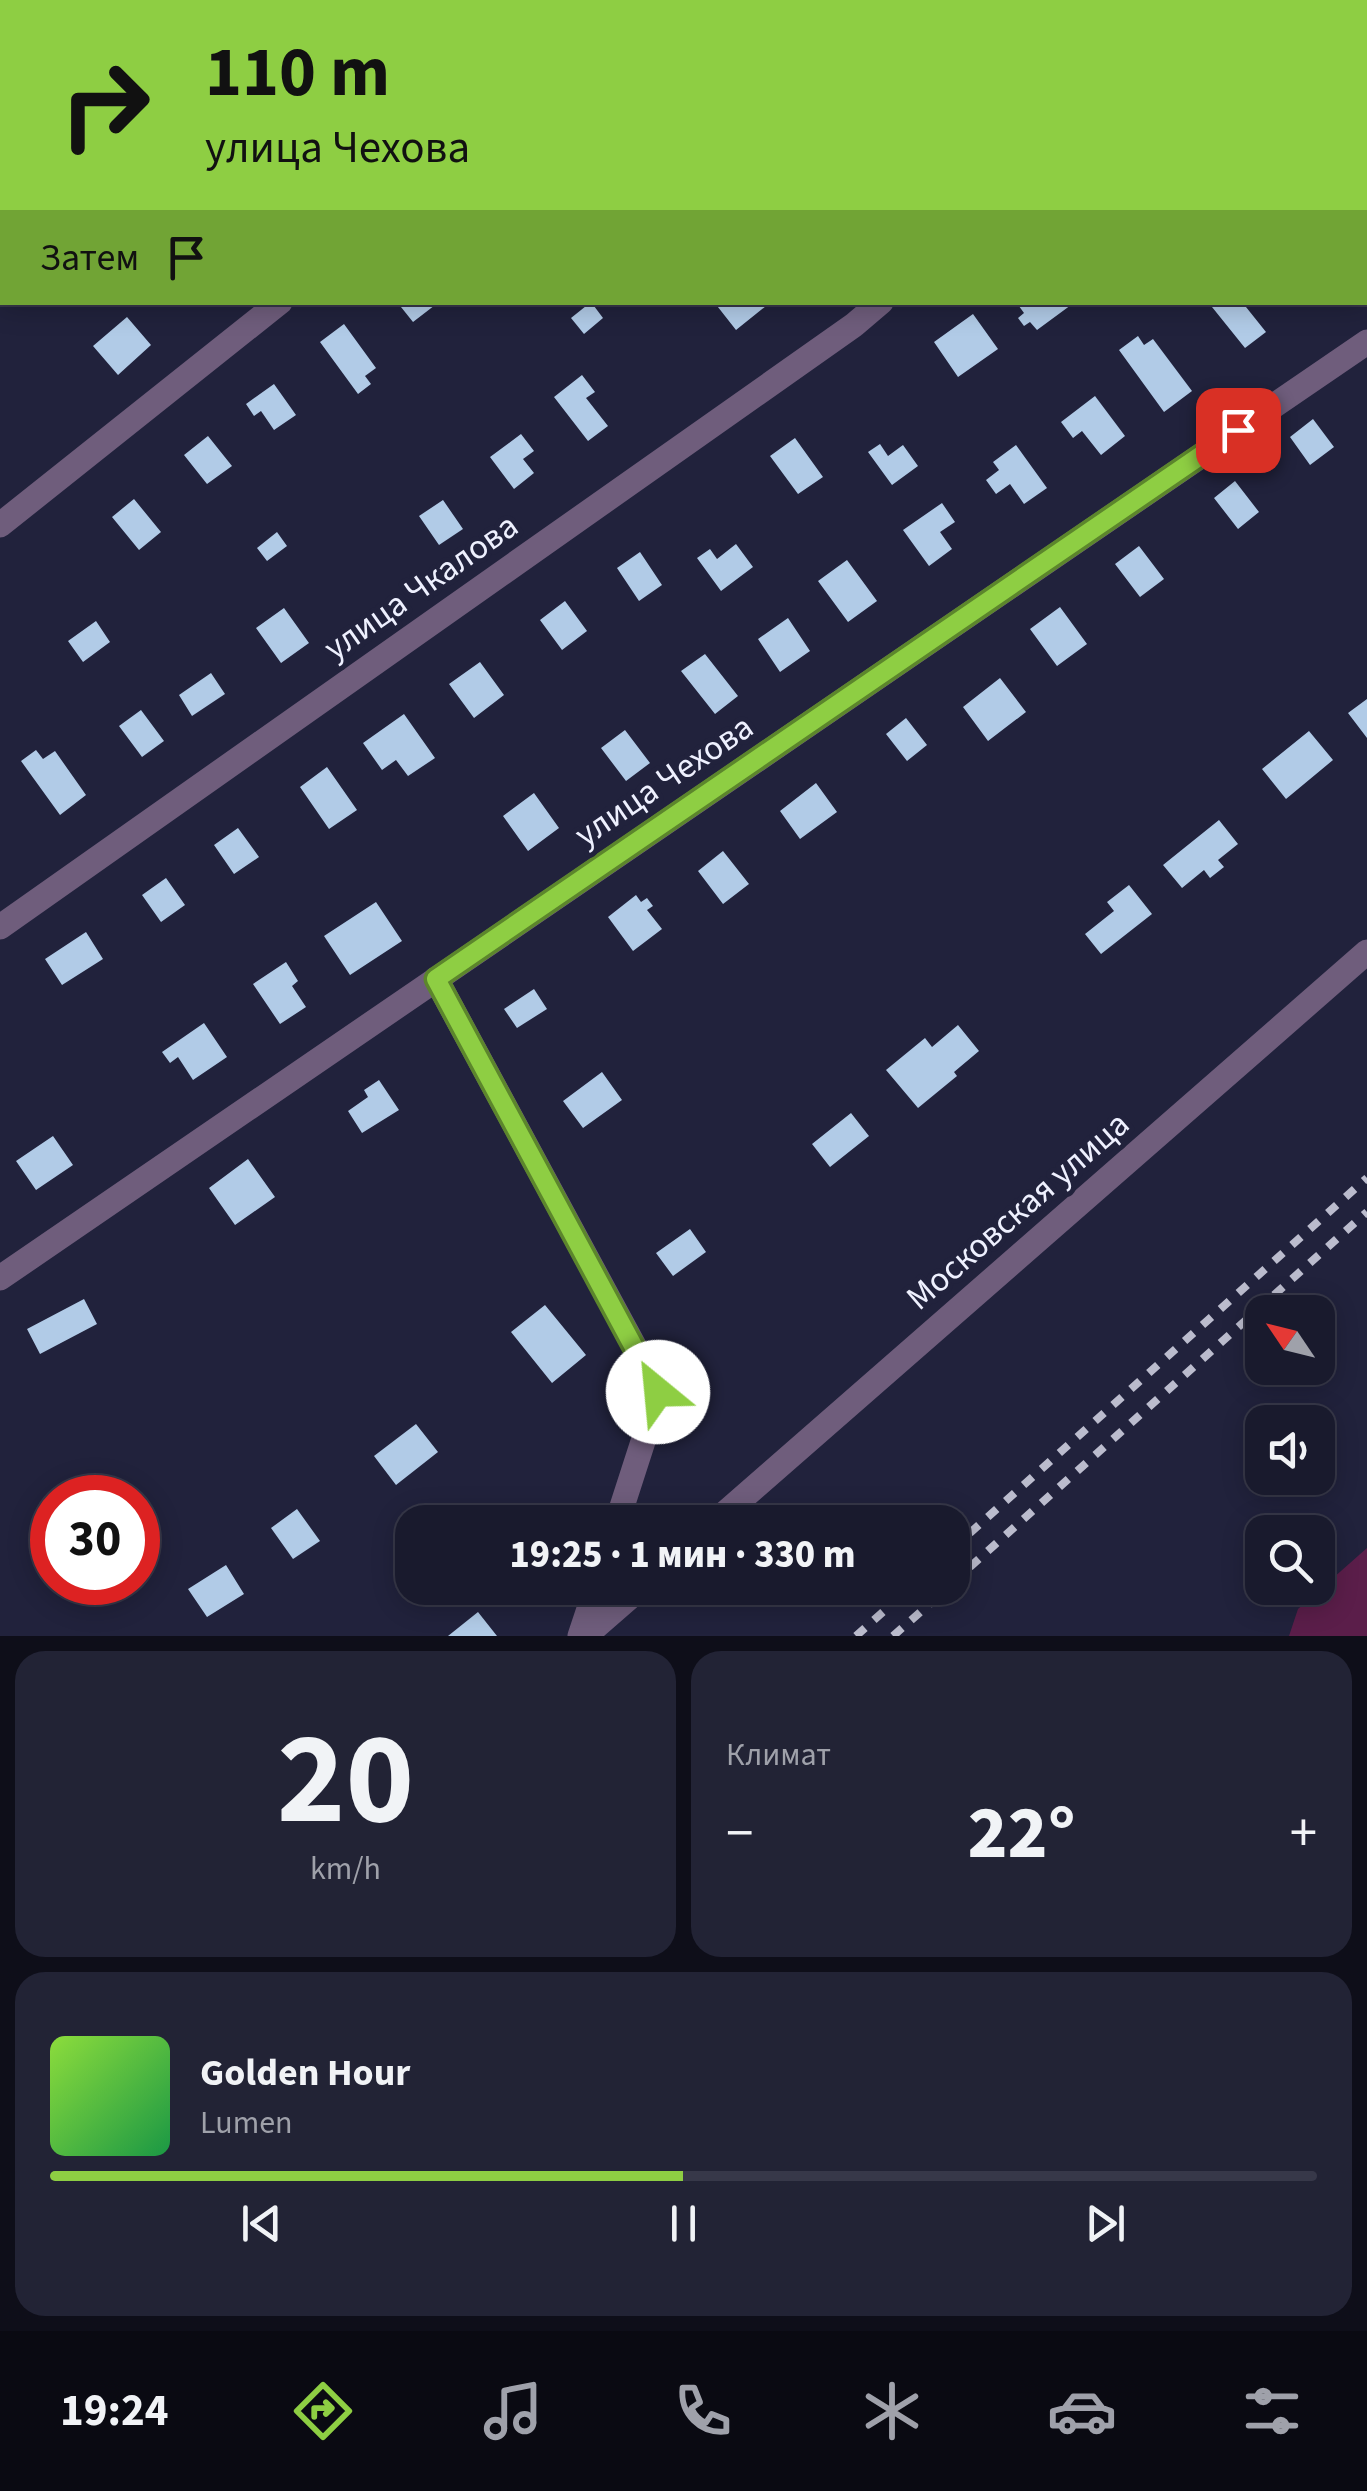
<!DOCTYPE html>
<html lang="ru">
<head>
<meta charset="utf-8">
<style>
	body { margin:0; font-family:"Source Sans 3",sans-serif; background:#222335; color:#f1f3f6; height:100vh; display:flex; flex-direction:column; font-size:38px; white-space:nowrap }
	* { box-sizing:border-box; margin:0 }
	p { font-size:32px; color:#9fa1aa }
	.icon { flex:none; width:55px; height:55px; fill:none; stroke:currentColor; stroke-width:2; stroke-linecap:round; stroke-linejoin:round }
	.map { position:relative; height:1636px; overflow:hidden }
	.drawer { display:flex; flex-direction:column; gap:15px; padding:15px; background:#0e0e19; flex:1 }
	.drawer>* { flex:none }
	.top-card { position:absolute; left:0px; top:0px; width:1368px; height:305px; box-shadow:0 5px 25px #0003,0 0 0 2px #373849; background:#8ece43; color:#111; overflow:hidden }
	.needle { width:65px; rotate:305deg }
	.buttons { position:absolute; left:1245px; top:1295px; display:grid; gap:20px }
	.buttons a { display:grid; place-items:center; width:90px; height:90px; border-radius:20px; background:#191a2d; box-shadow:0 5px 25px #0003,0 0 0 2px #373849; font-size:50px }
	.speed { position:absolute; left:30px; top:1475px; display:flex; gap:20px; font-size:50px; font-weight:700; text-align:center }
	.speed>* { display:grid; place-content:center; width:130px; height:130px; border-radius:50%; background:#191a2d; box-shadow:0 5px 25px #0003,0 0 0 2px #373849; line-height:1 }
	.speed .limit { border:15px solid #d22; background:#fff; color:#111 }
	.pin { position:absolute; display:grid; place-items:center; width:85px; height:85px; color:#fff; margin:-42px; border-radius:20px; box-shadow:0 5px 15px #0006 }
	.me { position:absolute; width:110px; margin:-55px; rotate:332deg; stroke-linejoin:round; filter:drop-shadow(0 0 8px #0008) }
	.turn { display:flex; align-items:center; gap:35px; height:210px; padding:0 40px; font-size:45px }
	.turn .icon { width:130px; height:130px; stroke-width:2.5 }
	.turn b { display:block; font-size:70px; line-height:85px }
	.then { display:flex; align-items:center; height:95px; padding:0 40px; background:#0003; gap:20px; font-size:38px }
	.big { font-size:75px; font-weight:800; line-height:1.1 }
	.drawer .tile { flex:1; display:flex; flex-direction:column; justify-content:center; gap:15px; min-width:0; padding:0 35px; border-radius:30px; background:#222335 }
	.drawer .dial { align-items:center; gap:0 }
	.dial b { font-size:130px; line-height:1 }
	.song { display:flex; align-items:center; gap:30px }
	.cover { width:120px; height:120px; border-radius:15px; background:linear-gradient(135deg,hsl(90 70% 55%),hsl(140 70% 35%)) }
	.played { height:10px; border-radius:5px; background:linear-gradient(90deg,#8ece43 50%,#373849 50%) }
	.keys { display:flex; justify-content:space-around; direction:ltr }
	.heat { display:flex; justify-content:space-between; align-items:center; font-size:55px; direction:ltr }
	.drawer .tiles { flex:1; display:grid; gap:15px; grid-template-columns:1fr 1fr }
	.tile:last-child { grid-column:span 2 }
	.trip { position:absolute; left:395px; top:1505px; width:575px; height:100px; border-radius:30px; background:#191a2d; box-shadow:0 5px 25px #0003,0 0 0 2px #373849; font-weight:800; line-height:100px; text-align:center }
	.dock { display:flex; height:160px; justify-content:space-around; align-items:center; background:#0a0a12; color:#9fa1aa }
	.dock .icon { width:70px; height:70px }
	.dock .active { color:#8ece43 }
	.dock b { font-size:45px; color:#f1f3f6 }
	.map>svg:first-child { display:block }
</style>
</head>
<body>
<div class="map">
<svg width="1367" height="1636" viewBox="0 0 1367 1636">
	<rect width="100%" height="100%" fill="#21223c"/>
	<!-- green -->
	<path fill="#5b1e4a" d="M1367,1548V1636H1289L1298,1609Z"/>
	<!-- building -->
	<path fill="#b1cbe7" d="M397,302H439L413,322Z
		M591,302L603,318L584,334L571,318Z
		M714,302H771L736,330Z
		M1016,302H1069L1071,305L1037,330L1030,322L1024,326L1018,318L1024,313Z
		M1218,302H1242L1266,332L1245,348L1212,307Z
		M973,314L998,349L958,377L934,342Z
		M127,317L151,345L118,375L93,346Z
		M344,324L376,368L365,376L371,384L358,394L320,342Z
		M1138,336L1144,345L1153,339L1192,391L1164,412L1119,350Z
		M582,375L595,392L586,398L608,426L588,441L554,397Z
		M274,384L296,415L274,430L261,411L254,416L246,404Z
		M1095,396L1125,436L1101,455L1082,431L1073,438L1061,422Z
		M1313,419L1334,447L1310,465L1290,437Z
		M521,434L534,451L523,459L534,473L514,489L490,457Z
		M208,436L232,466L207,484L184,455Z
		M795,438L823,477L798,494L770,456Z
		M880,444L888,456L903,445L918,466L892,485L868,452Z
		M1016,445L1047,488L1024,504L1010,484L996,494L986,480L999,470L993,462Z
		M1235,481L1259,512L1238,529L1214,498Z
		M134,499L161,532L139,550L112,517Z
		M443,500L463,529L439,545L419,516Z
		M942,503L955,522L940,532L952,549L929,566L903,530Z
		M277,532L287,546L267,561L257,548Z
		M736,544L753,567L721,591L697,558L710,549L717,559Z
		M1139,546L1164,579L1140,597L1115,564Z
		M640,552L662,585L639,601L617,568Z
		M847,560L877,601L848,622L818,581Z
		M565,601L587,631L562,650L540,620Z
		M1060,607L1087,644L1057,666L1030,629Z
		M284,608L309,643L281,663L256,628Z
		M788,618L810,651L780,672L758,639Z
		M96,621L110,642L83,662L68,641Z
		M705,654L738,696L715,714L681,671Z
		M480,662L504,695L474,718L449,684Z
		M211,673L225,694L192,716L179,695Z
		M1000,678L1026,712L988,741L963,707Z
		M1367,699V738L1348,713Z
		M141,710L164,741L142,757L119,726Z
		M404,714L435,758L408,776L396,760L382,770L363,743Z
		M906,718L927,745L907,761L886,734Z
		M625,730L650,763L626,781L601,748Z
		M1309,731L1333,760L1286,799L1262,769Z
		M36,750L43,759L55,751L86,795L60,815L21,761Z
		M327,767L357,810L329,829L300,787Z
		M816,783L837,812L800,839L780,811Z
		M534,793L559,828L528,851L503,816Z
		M1219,820L1238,844L1218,860L1224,867L1210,878L1204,870L1182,888L1163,865Z
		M238,828L259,857L234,874L214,845Z
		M723,851L749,884L723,904L698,871Z
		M166,878L185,905L161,922L142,895Z
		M1129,885L1152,914L1101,954L1085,934L1114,911L1107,902Z
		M636,895L641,902L647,898L653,906L647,910L662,929L633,951L608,917Z
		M376,902L402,941L350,975L324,936Z
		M86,932L103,959L62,985L45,959Z
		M286,962L298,981L292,986L306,1007L280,1024L253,984Z
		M534,989L547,1009L517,1028L504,1009Z
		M204,1023L227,1057L193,1080L178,1057L170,1063L162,1052Z
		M958,1025L979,1051L954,1072L957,1076L918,1108L886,1070L925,1038L932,1047Z
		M602,1072L622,1100L583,1128L563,1101Z
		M379,1080L399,1110L362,1133L348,1111L368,1097L364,1090Z
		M851,1113L869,1136L830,1167L812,1144Z
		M53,1136L73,1165L36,1190L16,1161Z
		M248,1159L275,1197L235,1225L209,1188Z
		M690,1229L706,1252L673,1276L656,1253Z
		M84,1299L97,1324L40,1354L27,1329Z
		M545,1305L586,1355L552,1383L511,1332Z
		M416,1424L438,1452L396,1485L374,1456Z
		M297,1509L320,1541L293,1559L271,1528Z
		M226,1565L244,1594L207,1617L188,1589Z
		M478,1612L497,1636H448Z"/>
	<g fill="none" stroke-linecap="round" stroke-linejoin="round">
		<!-- minor -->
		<path stroke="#6f5d7c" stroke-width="25" d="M12,2V0
			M173,2L177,0
			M659,2L662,0
			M1239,2L1242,0
			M0,276L2,238
			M0,525L280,302
			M0,927L854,325L881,302
			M436,979L659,1392L617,1522
			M0,1278L1367,342
			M715,1522L1367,952
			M580,1636L596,1588
			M585,1636L640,1588"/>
		<!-- rail -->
		<path stroke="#bbbccd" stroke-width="8" stroke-dasharray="12 12" stroke-linecap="butt" d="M952,1549L1367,1178
			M952,1583L1367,1212
			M856,1636L910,1588
			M893,1636L948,1588"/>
	</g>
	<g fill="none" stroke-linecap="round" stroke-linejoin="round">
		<!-- route casing -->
		<g stroke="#5c862c" stroke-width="25">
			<path id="route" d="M658,1392L436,979L1238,430"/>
		</g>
		<!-- route -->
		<use href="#route" stroke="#8ece43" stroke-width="18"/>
	</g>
	<g text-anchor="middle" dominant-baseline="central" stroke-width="10" stroke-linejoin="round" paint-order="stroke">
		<!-- street labels -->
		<g font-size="35" fill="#eef0fe" stroke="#21223c">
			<text transform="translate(421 587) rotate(-35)">улица Чкалова</text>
			<text transform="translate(664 781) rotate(-34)">улица Чехова</text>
			<text transform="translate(1018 1211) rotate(-41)">Московская улица</text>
		</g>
	</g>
</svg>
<div class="buttons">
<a><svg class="needle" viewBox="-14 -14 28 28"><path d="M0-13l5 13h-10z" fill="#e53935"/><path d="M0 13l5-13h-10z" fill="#9fa1aa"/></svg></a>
<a><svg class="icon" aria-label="sound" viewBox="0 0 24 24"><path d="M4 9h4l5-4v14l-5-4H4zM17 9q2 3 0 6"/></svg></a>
<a><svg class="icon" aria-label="search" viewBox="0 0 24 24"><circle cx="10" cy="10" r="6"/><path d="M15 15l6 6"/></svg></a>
</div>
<div class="speed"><div class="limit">30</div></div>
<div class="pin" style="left:1238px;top:430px;background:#d93025"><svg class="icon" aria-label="arrive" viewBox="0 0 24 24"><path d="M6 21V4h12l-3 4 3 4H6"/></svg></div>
<svg class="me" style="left:658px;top:1392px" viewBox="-20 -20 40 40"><circle r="19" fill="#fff"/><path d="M0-13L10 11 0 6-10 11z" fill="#8ece43"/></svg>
<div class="trip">19:25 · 1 мин · 330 m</div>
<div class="top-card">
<div class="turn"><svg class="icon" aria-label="right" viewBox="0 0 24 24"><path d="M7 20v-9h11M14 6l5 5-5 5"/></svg><div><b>110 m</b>улица Чехова</div></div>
<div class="then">Затем<svg class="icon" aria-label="arrive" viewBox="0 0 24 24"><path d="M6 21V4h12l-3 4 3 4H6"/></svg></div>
</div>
</div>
<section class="drawer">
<div class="tiles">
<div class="tile dial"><b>20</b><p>km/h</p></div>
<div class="tile"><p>Климат</p>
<div class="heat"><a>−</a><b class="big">22°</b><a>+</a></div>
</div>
<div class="tile">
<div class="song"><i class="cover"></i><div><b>Golden Hour</b><p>Lumen</p></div></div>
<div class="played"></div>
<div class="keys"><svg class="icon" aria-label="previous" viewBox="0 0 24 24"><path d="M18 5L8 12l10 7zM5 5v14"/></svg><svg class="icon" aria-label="pause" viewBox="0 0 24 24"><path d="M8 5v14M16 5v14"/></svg><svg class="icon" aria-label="next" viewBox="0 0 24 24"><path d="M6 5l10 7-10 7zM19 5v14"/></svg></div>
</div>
</div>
</section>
<nav class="dock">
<b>19:24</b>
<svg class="icon active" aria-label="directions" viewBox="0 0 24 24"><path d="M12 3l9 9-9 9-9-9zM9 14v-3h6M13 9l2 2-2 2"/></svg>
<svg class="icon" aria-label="music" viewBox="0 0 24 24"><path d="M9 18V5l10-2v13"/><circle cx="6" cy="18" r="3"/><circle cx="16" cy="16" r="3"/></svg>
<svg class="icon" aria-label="phone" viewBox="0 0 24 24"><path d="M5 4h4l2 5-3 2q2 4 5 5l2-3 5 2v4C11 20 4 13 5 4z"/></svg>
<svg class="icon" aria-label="climate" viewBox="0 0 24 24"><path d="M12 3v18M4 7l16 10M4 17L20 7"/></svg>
<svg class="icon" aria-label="car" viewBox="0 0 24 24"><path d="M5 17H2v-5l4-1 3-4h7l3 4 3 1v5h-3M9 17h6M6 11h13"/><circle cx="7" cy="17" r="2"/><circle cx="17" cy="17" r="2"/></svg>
<svg class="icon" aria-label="filters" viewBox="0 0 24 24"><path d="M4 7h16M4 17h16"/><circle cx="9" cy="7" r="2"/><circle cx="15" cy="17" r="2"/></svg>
</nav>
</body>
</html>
